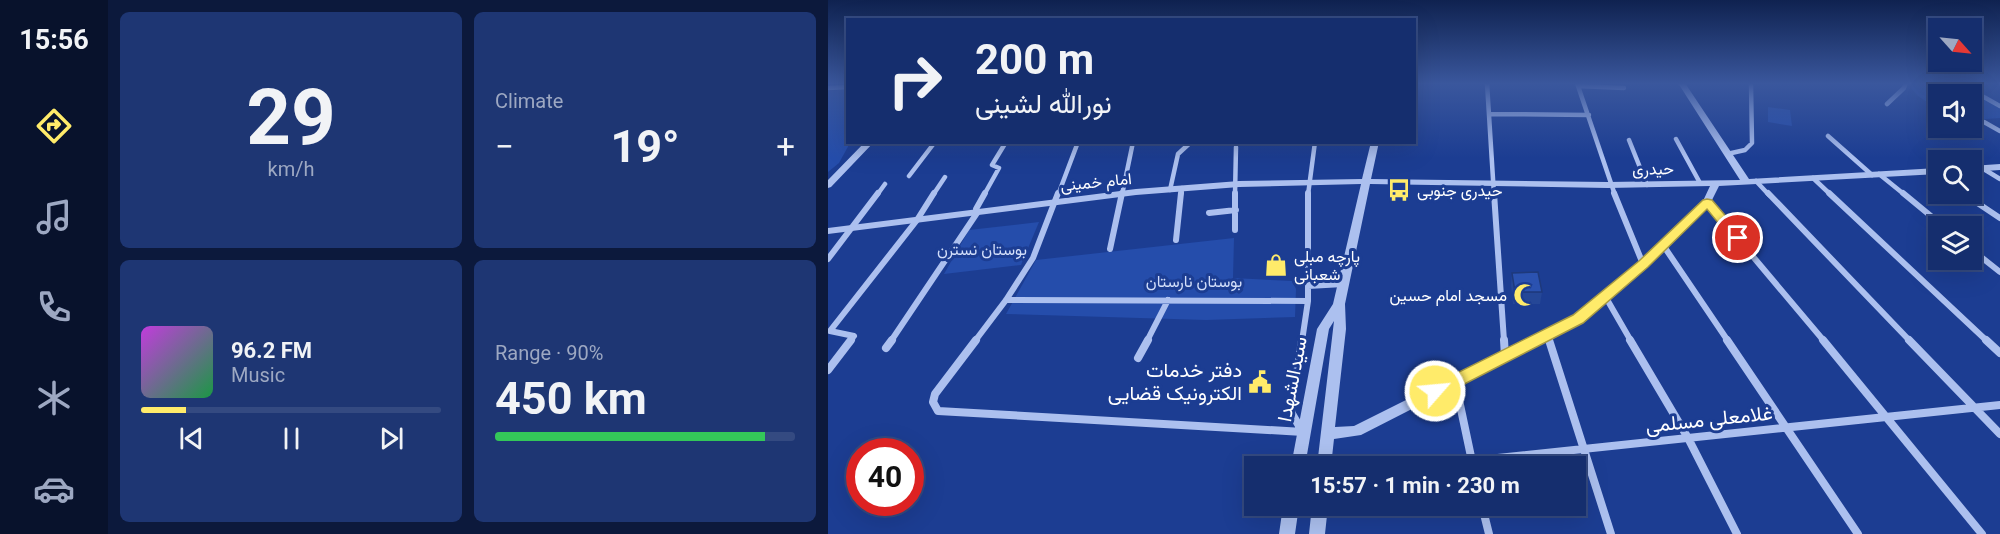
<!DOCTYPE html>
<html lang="en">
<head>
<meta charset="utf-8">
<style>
	body { margin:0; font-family:Roboto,Vazirmatn,sans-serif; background:#1e3673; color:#f1f3f6; height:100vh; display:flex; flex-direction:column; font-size:22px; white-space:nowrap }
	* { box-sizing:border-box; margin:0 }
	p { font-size:20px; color:#9da8c2 }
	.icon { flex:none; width:33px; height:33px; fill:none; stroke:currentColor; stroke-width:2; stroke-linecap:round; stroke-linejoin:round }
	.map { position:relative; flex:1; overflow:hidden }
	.drawer { display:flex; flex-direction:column; gap:12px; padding:12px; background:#0c193c; width:720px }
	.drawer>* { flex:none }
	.top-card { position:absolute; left:18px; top:18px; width:570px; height:126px; border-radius:0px; box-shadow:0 6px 24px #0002,0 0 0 2px #344a81; background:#152e6e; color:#f1f3f6; overflow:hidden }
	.needle { width:39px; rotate:117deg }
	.controls { position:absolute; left:1100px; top:18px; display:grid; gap:12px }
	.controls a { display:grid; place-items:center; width:54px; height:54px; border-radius:0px; background:#152e6e; box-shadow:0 6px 24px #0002,0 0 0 2px #344a81; font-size:30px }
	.speed { position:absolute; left:18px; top:438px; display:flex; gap:12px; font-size:30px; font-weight:700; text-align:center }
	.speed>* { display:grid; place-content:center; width:78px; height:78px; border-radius:50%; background:#152e6e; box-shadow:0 6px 24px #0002,0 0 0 2px #344a81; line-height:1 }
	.speed .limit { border:9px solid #d22; background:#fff; color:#111 }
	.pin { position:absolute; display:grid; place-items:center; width:51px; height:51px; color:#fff; margin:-26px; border:3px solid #fff; border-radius:50%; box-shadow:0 2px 6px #0007 }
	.me { position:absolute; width:66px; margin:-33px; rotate:63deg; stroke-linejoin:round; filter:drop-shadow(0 0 4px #0008) }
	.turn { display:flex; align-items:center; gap:21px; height:126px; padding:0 30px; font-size:27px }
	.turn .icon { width:78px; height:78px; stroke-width:2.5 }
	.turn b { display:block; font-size:42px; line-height:51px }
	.big { font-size:45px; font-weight:700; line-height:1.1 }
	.drawer .tile { flex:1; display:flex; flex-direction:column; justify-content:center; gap:9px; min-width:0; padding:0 21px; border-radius:9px; background:#1e3673 }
	.drawer .dial { align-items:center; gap:0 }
	.dial b { font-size:78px; line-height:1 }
	.song { display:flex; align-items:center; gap:18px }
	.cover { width:72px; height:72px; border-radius:9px; background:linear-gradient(135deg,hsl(290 70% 55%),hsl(140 70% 35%)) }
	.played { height:6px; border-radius:3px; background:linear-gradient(90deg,#ffeb6a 15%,#344a81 15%) }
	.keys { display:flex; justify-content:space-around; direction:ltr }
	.heat { display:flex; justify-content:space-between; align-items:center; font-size:33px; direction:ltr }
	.charge { height:9px; border-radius:4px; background:linear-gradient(90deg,#34c759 90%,#344a81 0) }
	.drawer .tiles { flex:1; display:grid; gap:12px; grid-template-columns:repeat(2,1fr) }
	.trip { position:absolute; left:416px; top:456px; width:342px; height:60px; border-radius:0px; background:#152e6e; box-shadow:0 6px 24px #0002,0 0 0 2px #344a81; font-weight:700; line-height:60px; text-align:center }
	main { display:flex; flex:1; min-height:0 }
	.tabs { display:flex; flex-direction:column; width:108px; justify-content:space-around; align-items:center; background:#08122c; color:#9da8c2 }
	.tabs .icon { width:42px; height:42px }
	.tabs .on { color:#ffeb6a }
	.tabs b { font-size:27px; color:#f1f3f6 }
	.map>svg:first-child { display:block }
</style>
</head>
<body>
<main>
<nav class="tabs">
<b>15:56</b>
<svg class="icon on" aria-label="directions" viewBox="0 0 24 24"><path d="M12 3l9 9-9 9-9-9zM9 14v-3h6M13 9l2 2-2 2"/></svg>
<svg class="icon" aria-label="music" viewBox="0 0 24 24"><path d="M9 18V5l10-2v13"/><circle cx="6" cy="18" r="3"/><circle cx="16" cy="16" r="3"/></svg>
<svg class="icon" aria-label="phone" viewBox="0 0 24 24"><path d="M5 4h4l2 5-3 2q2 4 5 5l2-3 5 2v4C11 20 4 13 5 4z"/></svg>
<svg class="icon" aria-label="climate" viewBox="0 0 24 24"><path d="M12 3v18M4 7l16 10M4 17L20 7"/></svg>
<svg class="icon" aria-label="car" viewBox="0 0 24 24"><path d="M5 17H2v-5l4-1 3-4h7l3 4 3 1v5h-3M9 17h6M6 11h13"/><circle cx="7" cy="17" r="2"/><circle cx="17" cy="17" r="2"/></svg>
</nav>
<section class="drawer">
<div class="tiles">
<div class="tile dial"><b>29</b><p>km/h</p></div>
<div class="tile"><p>Climate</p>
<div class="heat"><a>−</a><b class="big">19°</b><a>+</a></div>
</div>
<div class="tile">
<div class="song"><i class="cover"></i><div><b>96.2 FM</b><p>Music</p></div></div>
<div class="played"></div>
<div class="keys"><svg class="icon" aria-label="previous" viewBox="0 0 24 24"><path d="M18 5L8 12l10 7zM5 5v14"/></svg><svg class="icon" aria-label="pause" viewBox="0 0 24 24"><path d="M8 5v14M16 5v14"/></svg><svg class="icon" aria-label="next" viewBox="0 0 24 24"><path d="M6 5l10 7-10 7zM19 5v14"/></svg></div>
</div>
<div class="tile"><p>Range · 90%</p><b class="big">450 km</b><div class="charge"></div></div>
</div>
</section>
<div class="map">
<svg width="1172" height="534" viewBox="0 0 1172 534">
	<rect width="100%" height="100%" fill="#1c3d92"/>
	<!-- green -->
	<path fill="#254dab" d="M1085,83H1129L1172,107V118L1143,120V94H1110V109L1090,96L1083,88Z
		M19,89L20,142L22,143L11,163L0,172V91Z
		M940,107L962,110L964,126L940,122Z
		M211,222L193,265L116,274L141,230Z
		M406,238L405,278L464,281L468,289L467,317L378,320L178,314L208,260Z"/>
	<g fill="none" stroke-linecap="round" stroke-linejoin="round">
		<!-- minor-far2 -->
		<path stroke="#acc0ef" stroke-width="4.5" d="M659,83L666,195
			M749,83L787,195
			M1131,83L1172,106
			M750,86L796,88
			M0,88L20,87
			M1059,104L1076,88L1078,83
			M661,114L761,115
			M1156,122L1172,131
			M1000,136L1044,175
			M848,139L872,183
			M801,140L819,185
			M899,154L917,150L924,143L923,83
			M1154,168L1172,179
			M1051,174L1077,195
			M81,176L107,142
			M985,178L1003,195
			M928,181L941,195
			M342,190L350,154L363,142
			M49,195L57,184
			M105,195L117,177
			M156,195L171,168L164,165L178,142
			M230,195L250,142
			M294,195L305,142
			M353,195L354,188
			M407,195L408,147
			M480,195L487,142"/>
		<!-- minor-far1 -->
		<path stroke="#acc0ef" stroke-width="6" d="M666,193L676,341
			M786,193L815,264
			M940,193L1082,341
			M1001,193L1159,341
			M1075,193L1115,226
			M1136,194L1172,218
			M879,202L996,341
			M381,213L408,210
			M407,230V193
			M348,240L353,193
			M835,245L900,341
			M282,249L294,193
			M1143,249L1172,272
			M0,259L50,193
			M480,286L515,284
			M777,296L803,341
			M178,300L480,301
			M719,334L721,341
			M22,341L26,336L2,331L89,220L106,193
			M63,341L149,213L148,209L157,193
			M147,341L178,300L205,258L230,193
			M319,341L340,300
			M474,341L480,301V193"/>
		<!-- minor -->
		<path stroke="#acc0ef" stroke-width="8" d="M148,340L107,394L105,402L110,411L475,432
			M676,340L677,356
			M721,340L783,534
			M802,340L860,438L909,534
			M899,340L1030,534
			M995,340L1154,534
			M1081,340L1172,434
			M1158,340L1172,353
			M58,348L64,340
			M310,358L320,340
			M0,370L23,340
			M627,381L645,466
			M474,431L463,412L474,340
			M593,466L1172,405
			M654,506L661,534"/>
		<!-- tertiary -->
		<path fill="#acc0ef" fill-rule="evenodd" d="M850,83H857L921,179L1110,168V174L891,186L882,204L819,266L754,322L533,435L506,439L503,466H489L506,321L501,329L477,466H463L489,329L505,304L533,184L411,187L308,195L0,234V228L308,189L411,181L534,179L543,142H551L543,179L780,182L912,180ZM542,184L780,188L882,186L875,201L811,262L746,316L526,426L507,427L518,329L517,304Z
			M37,142H46L3,187L0,188V180Z
			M1172,164V170L1143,172V166Z
			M455,506H471L467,534H451Z
			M484,506H500L497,534H481Z"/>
	</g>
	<!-- wall -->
	<path fill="#254797" d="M684,273L714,292L712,304H685L683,285Z"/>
	<!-- building -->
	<path fill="#2b52b0" stroke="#1e397b" stroke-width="1.5" d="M710,272L714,292H687L684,273Z"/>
	<!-- sky -->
	<linearGradient id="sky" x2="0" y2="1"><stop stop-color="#0f2250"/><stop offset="0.53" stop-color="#3a579d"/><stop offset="1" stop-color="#3a579d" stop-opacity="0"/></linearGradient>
	<rect width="1172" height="158" fill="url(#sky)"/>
	<!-- route -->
	<path fill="#ffeb6a" stroke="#a69945" stroke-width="1.5" d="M879,199L884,200L914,235L916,238L914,241H905L879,209L820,267L755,323L613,396L607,398L601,396L599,391L601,387L745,315L811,261L875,200Z"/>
	<!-- icons -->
	<defs>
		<g id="bus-bare" transform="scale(1.8)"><path d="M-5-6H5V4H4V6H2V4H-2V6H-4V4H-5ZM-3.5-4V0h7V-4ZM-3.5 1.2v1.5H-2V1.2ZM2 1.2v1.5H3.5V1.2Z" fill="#ffeb6a" stroke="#1c3d92" stroke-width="2.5" paint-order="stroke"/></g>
		<g id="shop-bare" transform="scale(1.8)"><path d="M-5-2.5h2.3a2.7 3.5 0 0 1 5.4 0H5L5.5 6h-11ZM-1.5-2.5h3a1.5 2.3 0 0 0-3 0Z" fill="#ffeb6a" stroke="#1c3d92" stroke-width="2.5" paint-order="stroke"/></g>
		<g id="mosque-bare" transform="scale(1.8)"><path d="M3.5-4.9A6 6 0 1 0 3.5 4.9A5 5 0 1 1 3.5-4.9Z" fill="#ffeb6a" stroke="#1c3d92" stroke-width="2.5" paint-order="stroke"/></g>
		<g id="civic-bare" transform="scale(1.8)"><path d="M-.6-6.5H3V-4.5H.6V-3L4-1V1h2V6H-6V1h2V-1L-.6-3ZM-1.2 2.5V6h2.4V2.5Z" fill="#ffeb6a" stroke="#1c3d92" stroke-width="2.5" paint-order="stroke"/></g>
	</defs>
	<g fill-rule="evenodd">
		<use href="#bus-bare" x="571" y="190"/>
		<use href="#shop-bare" x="448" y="265"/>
		<use href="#mosque-bare" x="697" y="295"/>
		<use href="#civic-bare" x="432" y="382"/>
	</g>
	<g text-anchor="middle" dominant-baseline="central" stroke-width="6" stroke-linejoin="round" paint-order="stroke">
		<!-- street labels -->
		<g font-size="16" fill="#fff" stroke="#1c3d92">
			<text transform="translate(825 169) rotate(-1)">حیدری</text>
			<text transform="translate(268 182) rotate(-6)">امام خمینی</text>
		</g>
		<!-- poi labels -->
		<g font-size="16" fill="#fff" stroke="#1c3d92" text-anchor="start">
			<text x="589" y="190">حیدری جنوبی</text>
			<text x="466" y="256">پارچه مبلی<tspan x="466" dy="18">شعبانی</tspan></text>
			<text x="679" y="295" text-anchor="end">مسجد امام حسین</text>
		</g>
		<!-- park labels -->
		<g font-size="16" fill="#d3dffa" stroke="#1c3d92">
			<text x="154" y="249">بوستان نسترن</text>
			<text x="366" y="281">بوستان نارستان</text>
		</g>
		<!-- near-poi labels -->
		<g font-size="20" fill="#fff" stroke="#1c3d92" text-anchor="end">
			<text x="414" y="370">دفتر خدمات<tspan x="414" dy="23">الکترونیک قضایی</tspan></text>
		</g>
		<!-- near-street labels -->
		<g font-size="20" fill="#fff" stroke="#1c3d92">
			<text transform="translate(464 379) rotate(-79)">سیدالشهدا</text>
			<text transform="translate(881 419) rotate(-6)">غلامعلی مسلمی</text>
		</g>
	</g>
</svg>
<div class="controls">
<a><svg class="needle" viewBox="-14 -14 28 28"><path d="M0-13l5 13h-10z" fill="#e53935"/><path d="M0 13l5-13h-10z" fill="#9da8c2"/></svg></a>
<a><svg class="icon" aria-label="sound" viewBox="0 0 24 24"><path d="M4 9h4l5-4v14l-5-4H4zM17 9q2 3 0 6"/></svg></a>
<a><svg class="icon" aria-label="search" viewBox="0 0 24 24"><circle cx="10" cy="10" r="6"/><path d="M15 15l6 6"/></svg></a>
<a><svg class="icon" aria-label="layers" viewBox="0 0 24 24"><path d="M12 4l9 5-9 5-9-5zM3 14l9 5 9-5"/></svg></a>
</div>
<div class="speed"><div class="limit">40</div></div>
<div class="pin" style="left:910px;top:238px;background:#d93025"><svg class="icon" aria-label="arrive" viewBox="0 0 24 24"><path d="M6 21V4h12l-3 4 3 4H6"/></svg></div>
<svg class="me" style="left:607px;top:391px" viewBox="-20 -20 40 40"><circle r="17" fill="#ffeb6a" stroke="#fff" stroke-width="3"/><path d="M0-11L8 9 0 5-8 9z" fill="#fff"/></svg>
<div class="trip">15:57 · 1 min · 230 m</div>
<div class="top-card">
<div class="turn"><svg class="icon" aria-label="right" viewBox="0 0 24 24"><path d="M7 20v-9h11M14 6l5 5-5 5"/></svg><div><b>200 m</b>نورالله لشینی</div></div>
</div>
</div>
</main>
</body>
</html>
